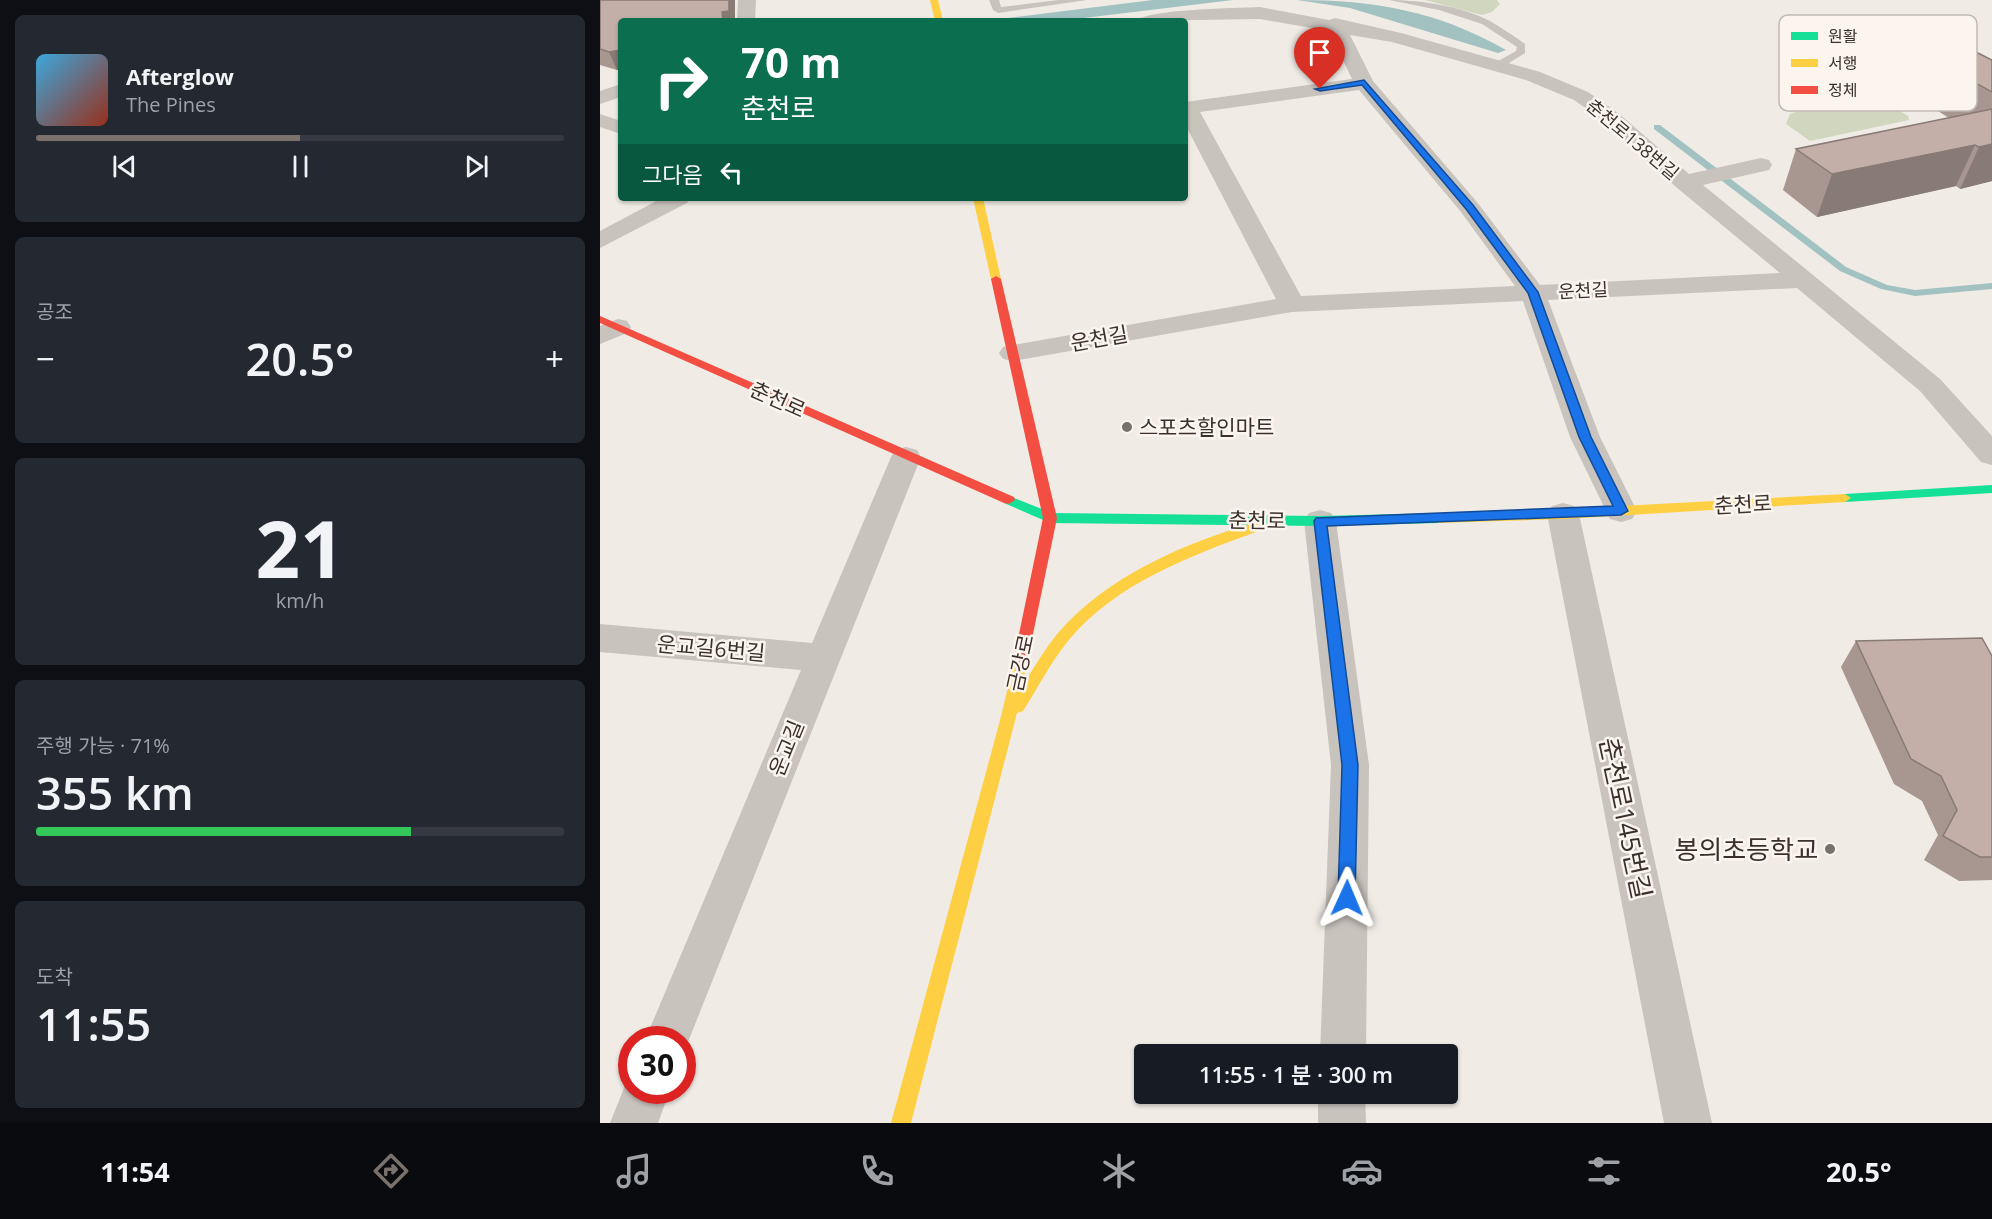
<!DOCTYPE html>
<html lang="ko">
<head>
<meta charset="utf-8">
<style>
	body { margin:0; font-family:"Open Sans","Noto Sans KR",sans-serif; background:#242831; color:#f1f3f6; height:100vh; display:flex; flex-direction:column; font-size:22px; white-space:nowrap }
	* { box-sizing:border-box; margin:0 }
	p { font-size:20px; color:#9ea1a6 }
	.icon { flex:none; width:33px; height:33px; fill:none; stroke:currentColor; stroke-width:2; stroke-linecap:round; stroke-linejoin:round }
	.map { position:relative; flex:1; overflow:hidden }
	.sheet { display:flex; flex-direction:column; gap:15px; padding:15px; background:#0d0f14; width:600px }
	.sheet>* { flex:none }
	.guide { position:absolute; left:18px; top:18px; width:570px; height:183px; border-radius:6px; box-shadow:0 2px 4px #0004; background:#0b6e4f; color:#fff; overflow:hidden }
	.speed { position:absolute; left:18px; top:1026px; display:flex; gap:12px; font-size:30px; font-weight:700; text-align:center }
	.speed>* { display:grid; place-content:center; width:78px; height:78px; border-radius:50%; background:#171b24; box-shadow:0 2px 4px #0004; line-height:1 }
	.speed .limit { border:9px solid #d22; background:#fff; color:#111 }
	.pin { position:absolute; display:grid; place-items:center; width:51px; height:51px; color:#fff; margin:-62px -26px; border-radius:50% 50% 50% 0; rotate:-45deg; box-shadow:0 0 6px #0007 }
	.pin .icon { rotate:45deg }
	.me { position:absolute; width:66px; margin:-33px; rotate:1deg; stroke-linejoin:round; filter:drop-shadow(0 0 4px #0008) }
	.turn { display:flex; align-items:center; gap:21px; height:126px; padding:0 24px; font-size:27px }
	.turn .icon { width:78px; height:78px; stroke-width:2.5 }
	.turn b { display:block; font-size:42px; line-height:51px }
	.then { display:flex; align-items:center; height:57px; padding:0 24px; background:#0003; gap:12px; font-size:22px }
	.big { font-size:45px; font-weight:600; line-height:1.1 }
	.sheet .card { flex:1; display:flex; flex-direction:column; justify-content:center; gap:9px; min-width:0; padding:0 21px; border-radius:9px; background:#242831 }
	.sheet .dial { align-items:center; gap:0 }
	.dial b { font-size:78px; line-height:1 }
	.song { display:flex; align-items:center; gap:18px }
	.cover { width:72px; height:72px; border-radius:9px; background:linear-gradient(135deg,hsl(200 70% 55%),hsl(10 70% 35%)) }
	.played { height:6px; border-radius:3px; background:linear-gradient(90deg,#7a716c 50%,#363941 50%) }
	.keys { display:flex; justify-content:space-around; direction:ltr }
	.heat { display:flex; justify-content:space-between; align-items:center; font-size:33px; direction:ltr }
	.charge { height:9px; border-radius:4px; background:linear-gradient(90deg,#34c759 71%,#363941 0) }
	.trip { position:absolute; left:534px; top:1044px; width:324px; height:60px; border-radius:6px; background:#171b24; box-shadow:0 2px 4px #0004; font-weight:600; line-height:60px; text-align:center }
	.tabs { display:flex; height:96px; justify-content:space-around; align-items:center; background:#090b0e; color:#9ea1a6 }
	.tabs .icon { width:42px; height:42px }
	.tabs .selected { color:#7a716c }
	.tabs b { font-size:27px; color:#f1f3f6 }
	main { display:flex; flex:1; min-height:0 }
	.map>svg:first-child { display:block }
</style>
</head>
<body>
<main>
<section class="sheet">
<div class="card">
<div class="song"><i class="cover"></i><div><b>Afterglow</b><p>The Pines</p></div></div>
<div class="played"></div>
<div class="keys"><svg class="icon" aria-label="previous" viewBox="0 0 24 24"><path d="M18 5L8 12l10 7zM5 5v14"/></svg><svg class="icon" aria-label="pause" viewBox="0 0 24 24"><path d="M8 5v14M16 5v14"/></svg><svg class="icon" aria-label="next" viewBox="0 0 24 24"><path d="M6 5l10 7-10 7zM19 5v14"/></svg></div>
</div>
<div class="card"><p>공조</p>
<div class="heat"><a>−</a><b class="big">20.5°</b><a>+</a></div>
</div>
<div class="card dial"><b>21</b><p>km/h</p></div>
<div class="card"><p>주행 가능 · 71%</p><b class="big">355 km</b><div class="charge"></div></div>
<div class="card"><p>도착</p><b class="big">11:55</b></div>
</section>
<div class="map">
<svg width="1392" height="1123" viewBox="0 0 1392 1123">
	<rect width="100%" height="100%" fill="#f0ebe5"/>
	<!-- green -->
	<path fill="#d1d6bf" d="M825,0H897L900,4L892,12L882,15Z
		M1256,99L1285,102L1308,116L1309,120L1210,141L1186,124L1190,114C1208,107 1226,108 1244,111L1250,100Z"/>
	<!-- water -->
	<path fill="#a1c2c1" d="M553,0H633L459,21H408V18Z
		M697,0C774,0 838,11 906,50L898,53L750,8Z"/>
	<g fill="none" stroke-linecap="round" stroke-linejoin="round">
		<!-- stream -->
		<path fill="#a1c2c1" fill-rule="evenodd" d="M1054,125H1060L1246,267L1287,285L1315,290L1392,283V289L1315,296L1281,289L1240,271L1054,129Z"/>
		<!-- lane -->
		<path fill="#c9c3be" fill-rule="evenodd" d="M389,0H399L401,7L459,0H487L398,13L393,10Z
			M789,0C821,0 861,6 890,21C902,28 914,36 925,44V53L901,68H893V64L916,51L917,47L882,24L839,10Z"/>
		<!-- street -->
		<path fill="#c9c3be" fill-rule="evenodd" d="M138,0H156L155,21H137Z
			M660,7L729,20L735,18L801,33L940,72L988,92L1018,113L1089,174L1161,158L1169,160L1172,165L1169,170L1103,185L1340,379L1392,436V465L1381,462L1320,391L1197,288L948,300L1000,437L1037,511L1032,519L1021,522L1010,519L970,437L923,301L692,312L413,361L403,359L399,353L403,347L413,345L676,299L585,124V102L752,79L729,31L660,19L537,21C545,9 641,8 660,7ZM750,35L792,42L926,80L974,100L1004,121L1076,187L1180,273L940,285L877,202L773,81ZM759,90L861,212L915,286L701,296L600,112Z
			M21,84V97L0,104V91Z
			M0,114L21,121V134L0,127Z
			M62,198H91L87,203L0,248V231Z
			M18,319L27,321L31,327L27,333L0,344V326Z
			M306,447L317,450L321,457L82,1057V1040H45L201,670L0,652V624L212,643L291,457L295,450Z
			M963,503L974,506L979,514L1112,1123H1064L947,514L952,506Z
			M720,510L731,513L736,521L769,765L766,1054H720L731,765L704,521L709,513Z
			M30,1073L32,1090H70L58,1123H10Z
			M718,1094H765L766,1123H718Z"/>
		<!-- fast -->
		<path fill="#16e098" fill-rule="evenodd" d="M1392,485V493L1245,502L1239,498L1245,494Z
			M409,496L452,513L720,516L839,513L846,518L839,523L720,526L450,523L404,503L403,500L404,497Z"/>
		<!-- slow -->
		<path fill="#ffcf43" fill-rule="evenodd" d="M330,0H338L343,21H335Z
			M373,198H383L401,279L400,281L396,282L391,279Z
			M1245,494L1251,498L1245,502L963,519L839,523L832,518L839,513L963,509Z
			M656,522L663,527L661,530C591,556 517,582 468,641C450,663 438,688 423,711L417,713L311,1123H291L399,724L415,659L420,657L425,659L427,663L422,687C433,669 444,650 458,633C507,576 585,543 656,522Z"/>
		<!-- jam -->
		<path fill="#f24e42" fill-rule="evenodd" d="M396,276L401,279L457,518L427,663L425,667L420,669L415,667L413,663L443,518L391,279Z
			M0,316L414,497L415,500L409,504L404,503L0,323Z"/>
	</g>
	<!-- wall -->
	<path fill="#a89690" d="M0,0H135V21L17,70L0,65Z
		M1392,60V181L1360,189L1356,186L1217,217L1183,190L1196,149L1349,118L1338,111L1354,71Z
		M1256,641L1392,656V880L1359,881L1324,860L1338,835L1322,801L1294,784L1241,667Z"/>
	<!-- shaded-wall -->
	<path fill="#887a75" d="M129,0H135V21H123L122,12Z
		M21,50V70H17L9,52Z
		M1392,144V181L1360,189L1379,147Z
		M1375,145L1356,186L1217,217L1232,174Z"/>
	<!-- building -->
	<path fill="#c3afa7" stroke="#887a75" stroke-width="1.5" d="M0,0H129V11L122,12L123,21H21V50L9,52L0,49Z
		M1368,48L1392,60V92L1354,71Z
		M1392,109V144L1379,147L1375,145L1232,174L1196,149Z
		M1382,638L1392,656V857H1380L1343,836L1357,810L1341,776L1311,759L1256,641Z"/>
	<!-- route -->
	<path fill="#1a73e8" stroke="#114b97" stroke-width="1.5" d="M764,80L873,205L938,292L991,437L1028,511L1021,515L727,526L758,765L755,898L753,904L747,907L741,904L738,898L742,765L714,521L716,518L1013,506L979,437L928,293L866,209L762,85L720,91L715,89Z"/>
	<!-- markers -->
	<g fill="#7a716c" stroke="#fbf5ee" stroke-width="2">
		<circle cx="527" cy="427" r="6"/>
		<circle cx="1230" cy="849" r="6"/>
	</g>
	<g text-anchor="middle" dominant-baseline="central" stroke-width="5" stroke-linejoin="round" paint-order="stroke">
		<!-- far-street labels -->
		<g font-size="18" fill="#3b302b" stroke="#fbf5ee">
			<text transform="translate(1033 139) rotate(40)">춘천로138번길</text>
			<text transform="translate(983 290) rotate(-3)">운천길</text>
		</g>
		<!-- street labels -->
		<g font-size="21" fill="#3b302b" stroke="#fbf5ee">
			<text transform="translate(499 338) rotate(-10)">운천길</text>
			<text transform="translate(178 399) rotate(24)">춘천로</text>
			<text transform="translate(1143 504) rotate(-3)">춘천로</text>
			<text transform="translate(657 520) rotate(1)">춘천로</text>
			<text transform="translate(111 648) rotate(5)">운교길6번길</text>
			<text transform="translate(420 663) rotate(-78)">금강로</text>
			<text transform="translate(186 748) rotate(-68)">운교길</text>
		</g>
		<!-- poi labels -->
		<g font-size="21" fill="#3b302b" stroke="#fbf5ee" text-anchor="start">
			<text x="539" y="427">스포츠할인마트</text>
		</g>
		<!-- near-street labels -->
		<g font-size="26" fill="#3b302b" stroke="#fbf5ee">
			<text transform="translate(1026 818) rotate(78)">춘천로145번길</text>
		</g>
		<!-- near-poi labels -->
		<g font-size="26" fill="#3b302b" stroke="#fbf5ee" text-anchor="end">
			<text x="1218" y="849">봉의초등학교</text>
		</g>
	</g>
	<!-- legend -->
	<rect x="1179" y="15" width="198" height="96" rx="9" fill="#fbf5ee" stroke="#c1bab4" stroke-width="1.5"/>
	<rect x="1191" y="32" width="27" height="8" fill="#16e098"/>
	<rect x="1191" y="59" width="27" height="8" fill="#ffcf43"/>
	<rect x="1191" y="86" width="27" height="8" fill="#f24e42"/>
	<g font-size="16" fill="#3b302b">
		<text x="1228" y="42">원활</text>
		<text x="1228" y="69">서행</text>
		<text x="1228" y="96">정체</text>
	</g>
</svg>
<div class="speed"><div class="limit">30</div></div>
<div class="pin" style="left:720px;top:89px;background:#d93025"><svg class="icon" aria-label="arrive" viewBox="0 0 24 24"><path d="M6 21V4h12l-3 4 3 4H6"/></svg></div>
<svg class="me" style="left:747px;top:898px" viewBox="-20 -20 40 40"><path d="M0-17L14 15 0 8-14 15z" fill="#1a73e8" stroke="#fff" stroke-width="4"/></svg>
<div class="trip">11:55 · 1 분 · 300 m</div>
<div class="guide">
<div class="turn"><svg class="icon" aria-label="right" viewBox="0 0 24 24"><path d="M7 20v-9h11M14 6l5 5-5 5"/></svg><div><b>70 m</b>춘천로</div></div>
<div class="then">그다음<svg class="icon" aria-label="left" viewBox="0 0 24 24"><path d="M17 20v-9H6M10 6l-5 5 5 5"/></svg></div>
</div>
</div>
</main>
<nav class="tabs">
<b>11:54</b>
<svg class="icon selected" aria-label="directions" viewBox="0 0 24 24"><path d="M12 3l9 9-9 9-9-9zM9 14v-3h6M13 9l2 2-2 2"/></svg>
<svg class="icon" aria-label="music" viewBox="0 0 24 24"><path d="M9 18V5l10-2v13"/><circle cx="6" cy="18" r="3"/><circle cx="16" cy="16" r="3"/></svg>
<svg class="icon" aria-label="phone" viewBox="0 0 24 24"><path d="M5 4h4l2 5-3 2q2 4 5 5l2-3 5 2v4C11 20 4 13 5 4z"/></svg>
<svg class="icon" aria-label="climate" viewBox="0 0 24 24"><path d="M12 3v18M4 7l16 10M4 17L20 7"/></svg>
<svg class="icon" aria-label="car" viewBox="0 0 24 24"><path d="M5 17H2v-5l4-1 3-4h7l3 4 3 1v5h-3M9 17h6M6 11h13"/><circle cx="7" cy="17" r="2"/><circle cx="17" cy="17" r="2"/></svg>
<svg class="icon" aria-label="filters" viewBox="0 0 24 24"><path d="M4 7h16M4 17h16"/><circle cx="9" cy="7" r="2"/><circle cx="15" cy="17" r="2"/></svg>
<b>20.5°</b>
</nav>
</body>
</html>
